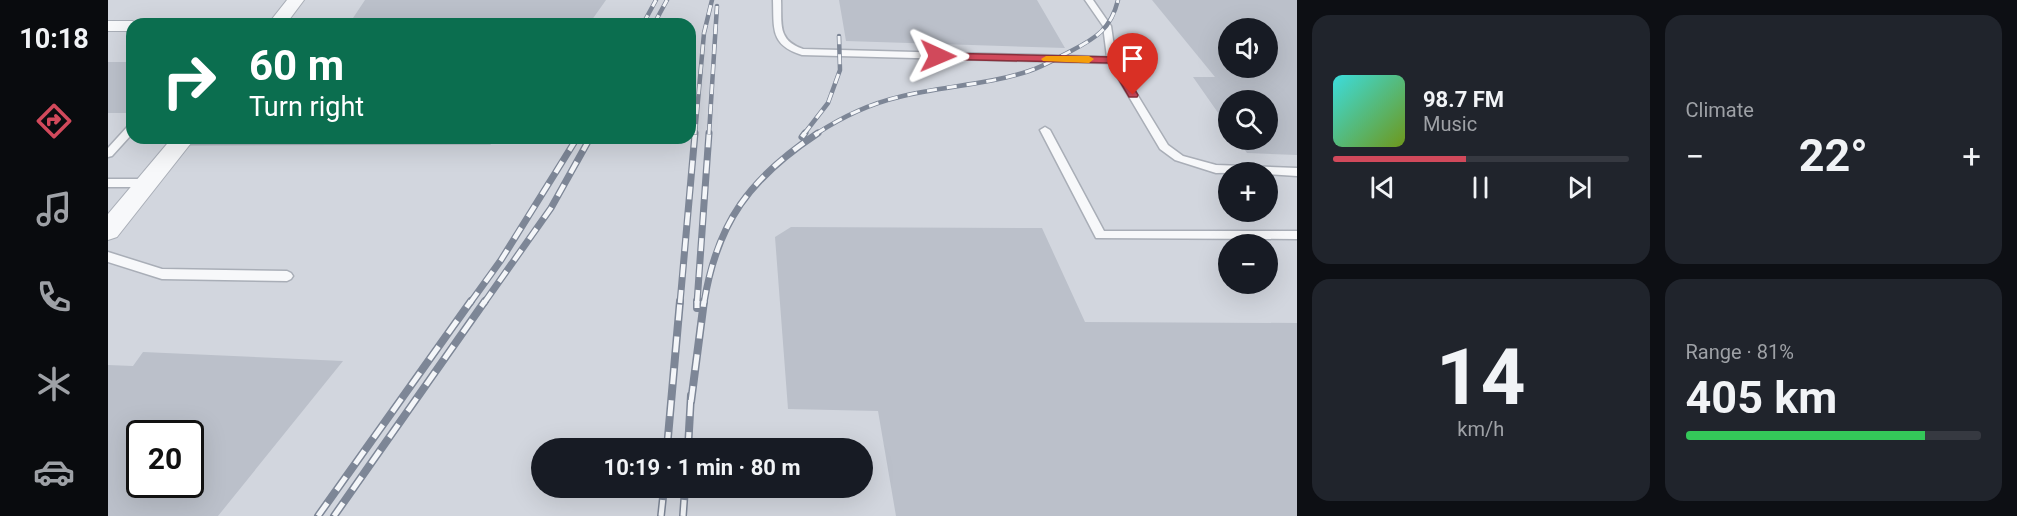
<!DOCTYPE html>
<html lang="en">
<head>
<meta charset="utf-8">
<style>
	body { margin:0; font-family:Roboto,sans-serif; background:#20242c; color:#f1f3f6; height:100vh; display:flex; flex-direction:column; font-size:22px; white-space:nowrap }
	* { box-sizing:border-box; margin:0 }
	p { font-size:20px; color:#9ea1a6 }
	.icon { flex:none; width:33px; height:33px; fill:none; stroke:currentColor; stroke-width:2; stroke-linecap:round; stroke-linejoin:round }
	.map { position:relative; flex:1; overflow:hidden }
	.side { display:flex; flex-direction:column; gap:15px; padding:15px; background:#0d0f14; width:720px }
	.side>* { flex:none }
	.banner { position:absolute; left:18px; top:18px; width:570px; height:126px; border-radius:18px; box-shadow:0 6px 24px #0002; background:#0b6e4f; color:#fff; overflow:hidden }
	.tools { position:absolute; left:1110px; top:18px; display:grid; gap:12px }
	.tools a { display:grid; place-items:center; width:60px; height:60px; border-radius:50%; background:#171b24; box-shadow:0 6px 24px #0002; font-size:30px }
	.speed { position:absolute; left:18px; top:420px; display:flex; gap:12px; font-size:30px; font-weight:700; text-align:center }
	.speed>* { display:grid; place-content:center; width:78px; height:78px; border-radius:50%; background:#171b24; box-shadow:0 6px 24px #0002; line-height:1 }
	.speed .limit { border:3px solid #111; border-radius:9px; background:#fff; color:#111 }
	.pin { position:absolute; display:grid; place-items:center; width:51px; height:51px; color:#fff; margin:-62px -26px; border-radius:50% 50% 50% 0; rotate:-45deg; box-shadow:0 0 6px #0007 }
	.pin .icon { rotate:45deg }
	.me { position:absolute; width:66px; margin:-33px; rotate:91deg; stroke-linejoin:round; filter:drop-shadow(0 0 4px #0008) }
	.turn { display:flex; align-items:center; gap:21px; height:126px; padding:0 24px; font-size:27px }
	.turn .icon { width:78px; height:78px; stroke-width:2.5 }
	.turn b { display:block; font-size:42px; line-height:51px }
	.big { font-size:45px; font-weight:700; line-height:1.1 }
	.side .tile { flex:1; display:flex; flex-direction:column; justify-content:center; gap:9px; min-width:0; padding:0 21px; border-radius:18px; background:#20242c }
	.side .dial { align-items:center; gap:0 }
	.dial b { font-size:78px; line-height:1 }
	.song { display:flex; align-items:center; gap:18px }
	.cover { width:72px; height:72px; border-radius:9px; background:linear-gradient(135deg,hsl(180 70% 55%),hsl(80 70% 35%)) }
	.played { height:6px; border-radius:3px; background:linear-gradient(90deg,#d1495b 45%,#363941 45%) }
	.keys { display:flex; justify-content:space-around; direction:ltr }
	.heat { display:flex; justify-content:space-between; align-items:center; font-size:33px; direction:ltr }
	.charge { height:9px; border-radius:4px; background:linear-gradient(90deg,#34c759 81%,#363941 0) }
	.side .tiles { flex:1; display:grid; gap:15px; grid-template-columns:repeat(2,1fr) }
	.trip { position:absolute; left:423px; top:438px; width:342px; height:60px; border-radius:30px; background:#171b24; box-shadow:0 6px 24px #0002; font-weight:700; line-height:60px; text-align:center }
	main { display:flex; flex:1; min-height:0 }
	.tab-bar { display:flex; flex-direction:column; width:108px; justify-content:space-around; align-items:center; background:#090b0e; color:#9ea1a6 }
	.tab-bar .icon { width:42px; height:42px }
	.tab-bar .current { color:#d1495b }
	.tab-bar b { font-size:27px; color:#f1f3f6 }
	.map>svg:first-child { display:block }
</style>
</head>
<body>
<main>
<nav class="tab-bar">
<b>10:18</b>
<svg class="icon current" aria-label="directions" viewBox="0 0 24 24"><path d="M12 3l9 9-9 9-9-9zM9 14v-3h6M13 9l2 2-2 2"/></svg>
<svg class="icon" aria-label="music" viewBox="0 0 24 24"><path d="M9 18V5l10-2v13"/><circle cx="6" cy="18" r="3"/><circle cx="16" cy="16" r="3"/></svg>
<svg class="icon" aria-label="phone" viewBox="0 0 24 24"><path d="M5 4h4l2 5-3 2q2 4 5 5l2-3 5 2v4C11 20 4 13 5 4z"/></svg>
<svg class="icon" aria-label="climate" viewBox="0 0 24 24"><path d="M12 3v18M4 7l16 10M4 17L20 7"/></svg>
<svg class="icon" aria-label="car" viewBox="0 0 24 24"><path d="M5 17H2v-5l4-1 3-4h7l3 4 3 1v5h-3M9 17h6M6 11h13"/><circle cx="7" cy="17" r="2"/><circle cx="17" cy="17" r="2"/></svg>
</nav>
<div class="map">
<svg width="1189" height="516" viewBox="0 0 1189 516">
	<rect width="100%" height="100%" fill="#e4e7ec"/>
	<!-- built -->
	<path fill="#d2d6de" fill-rule="evenodd" d="M0,0H1189V516H0ZM24,24H582V138H24ZM1120,28H1160V68H1120ZM1120,100H1160V140H1120ZM1120,172H1160V212H1120ZM1120,244H1160V284H1120ZM32,434H82V484H32ZM434,448H754V488H434Z"/>
	<!-- building -->
	<path fill="#bbc0ca" fill-rule="evenodd" d="M257,0H498L481,24H241Z
		M731,0H929L957,48L738,41Z
		M1044,0H1189V155L1139,153L1130,140H1160V100H1120V127L1085,77H1107ZM1120,28H1160V68H1120Z
		M0,62H24V107L18,113H0Z
		M683,227L934,228L977,322L1189,323V516H788L770,411L680,409L667,237Z
		M35,352L235,361L110,516H0V365L25,366ZM32,434H82V484H32Z"/>
	<g fill="none" stroke-linecap="round" stroke-linejoin="round">
		<!-- lane casing -->
		<g stroke="#a9aeb7" stroke-width="3">
			<path id="lane" d="M665,0H673C674,24 669,40 695,49L999,57L995,26L977,0H985L1003,26L1008,60L1060,145L1075,156L1108,165L1189,168V176L1160,174V172L1108,173L1067,160L1052,149L1001,63L694,55C662,45 666,29 665,0Z
				M24,125V134L4,156L0,157V148L20,126Z
				M937,127L942,130L996,231H1189V239L988,238L932,130Z
				M72,138H386L387,140L382,143L73,144L68,141Z
				M0,179H39L44,183L39,187H0Z
				M0,252L54,269L179,271L183,273L185,276L183,279L179,281L54,279L0,262Z"/>
		</g>
		<!-- street casing -->
		<g stroke="#a9aeb7" stroke-width="2">
			<path id="street" d="M179,0H196L178,24H160Z
				M0,21H24L31,24H24V31H0Z
				M64,138H87L9,237L0,240V214Z"/>
		</g>
		<!-- lane -->
		<use href="#lane" fill="#f7f8fa" fill-rule="evenodd"/>
		<!-- street -->
		<use href="#street" fill="#f7f8fa" fill-rule="evenodd"/>
		<!-- rail-far2 casing -->
		<g stroke="#7d8696" stroke-width="4.5">
			<path id="rail-far2" d="M535,24L548,0
				M546,24L559,0
				M587,134L596,33L604,0
				M601,134L609,6
				M696,134L720,103L732,70L731,36
				M708,134C734,117 761,104 791,97C834,86 879,85 921,71C936,66 949,58 963,51C988,38 1003,29 1010,0"/>
		</g>
		<!-- rail-far1 casing -->
		<g stroke="#7d8696" stroke-width="7">
			<path id="rail-far1" d="M694,137L697,133
				M362,303L393,260L469,138
				M376,303L443,208L482,138
				M572,303L587,133
				M589,303L601,133
				M596,303C609,222 642,178 710,133"/>
		</g>
		<!-- rail casing -->
		<g stroke="#7d8696" stroke-width="8">
			<path id="rail" d="M589,308V301
				M583,402L596,301
				M559,448L572,301
				M580,448L583,395
				M210,516L363,301
				M226,516L377,301
				M553,516L556,488
				M575,516L577,488"/>
		</g>
		<!-- rail-far2 -->
		<use href="#rail-far2" stroke="#f4f6f9" stroke-width="3" stroke-dasharray="10" stroke-linecap="butt"/>
		<!-- rail-far1 -->
		<use href="#rail-far1" stroke="#f4f6f9" stroke-width="4.5" stroke-dasharray="13" stroke-linecap="butt"/>
		<!-- rail -->
		<use href="#rail" stroke="#f4f6f9" stroke-width="5" stroke-dasharray="16" stroke-linecap="butt"/>
	</g>
	<!-- route -->
	<path fill="#d1495b" stroke="#882f3b" stroke-width="1.5" d="M830,53L1004,57L1008,58L1030,95L1029,97H1021L1001,63L826,59V54Z"/>
	<!-- slow -->
	<path fill="#f59e0b" d="M938,56H981L986,59L981,63L935,61L933,59Z"/>
</svg>
<div class="tools">
<a><svg class="icon" aria-label="sound" viewBox="0 0 24 24"><path d="M4 9h4l5-4v14l-5-4H4zM17 9q2 3 0 6"/></svg></a>
<a><svg class="icon" aria-label="search" viewBox="0 0 24 24"><circle cx="10" cy="10" r="6"/><path d="M15 15l6 6"/></svg></a>
<a>+</a>
<a>−</a>
</div>
<div class="speed"><div class="limit">20</div></div>
<div class="pin" style="left:1025px;top:95px;background:#d93025"><svg class="icon" aria-label="arrive" viewBox="0 0 24 24"><path d="M6 21V4h12l-3 4 3 4H6"/></svg></div>
<svg class="me" style="left:830px;top:56px" viewBox="-20 -20 40 40"><path d="M0-17L14 15 0 8-14 15z" fill="#d1495b" stroke="#fff" stroke-width="4"/></svg>
<div class="trip">10:19 · 1 min · 80 m</div>
<div class="banner">
<div class="turn"><svg class="icon" aria-label="right" viewBox="0 0 24 24"><path d="M7 20v-9h11M14 6l5 5-5 5"/></svg><div><b>60 m</b>Turn right</div></div>
</div>
</div>
<section class="side">
<div class="tiles">
<div class="tile">
<div class="song"><i class="cover"></i><div><b>98.7 FM</b><p>Music</p></div></div>
<div class="played"></div>
<div class="keys"><svg class="icon" aria-label="previous" viewBox="0 0 24 24"><path d="M18 5L8 12l10 7zM5 5v14"/></svg><svg class="icon" aria-label="pause" viewBox="0 0 24 24"><path d="M8 5v14M16 5v14"/></svg><svg class="icon" aria-label="next" viewBox="0 0 24 24"><path d="M6 5l10 7-10 7zM19 5v14"/></svg></div>
</div>
<div class="tile"><p>Climate</p>
<div class="heat"><a>−</a><b class="big">22°</b><a>+</a></div>
</div>
<div class="tile dial"><b>14</b><p>km/h</p></div>
<div class="tile"><p>Range · 81%</p><b class="big">405 km</b><div class="charge"></div></div>
</div>
</section>
</main>
</body>
</html>
